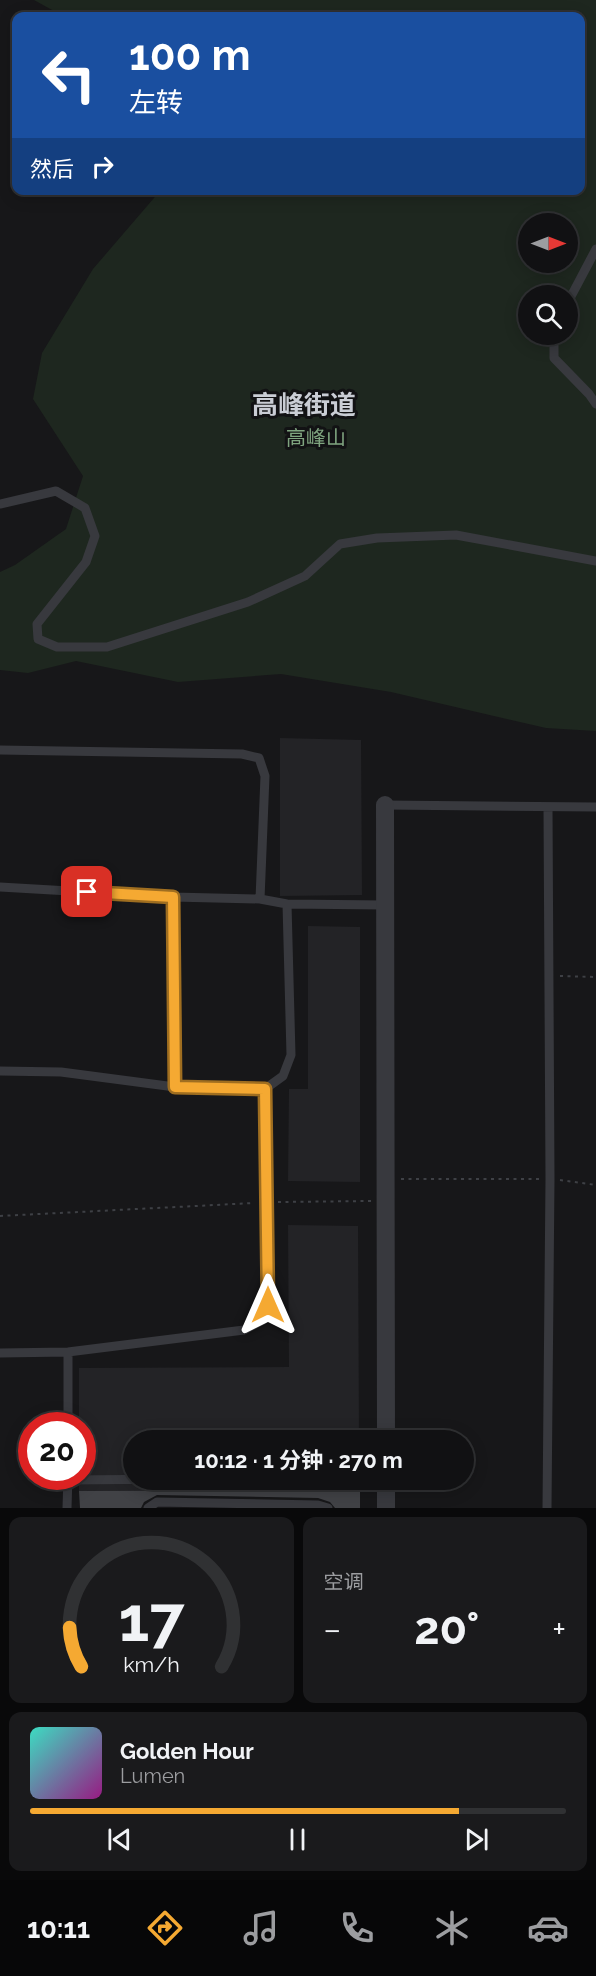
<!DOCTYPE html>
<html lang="zh">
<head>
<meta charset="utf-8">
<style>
	body { margin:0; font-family:Raleway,"Noto Sans SC",sans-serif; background:#1a1a1c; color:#f1f3f6; height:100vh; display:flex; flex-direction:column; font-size:22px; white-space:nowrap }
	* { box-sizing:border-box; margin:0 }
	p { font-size:20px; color:#9c9da0 }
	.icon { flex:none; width:33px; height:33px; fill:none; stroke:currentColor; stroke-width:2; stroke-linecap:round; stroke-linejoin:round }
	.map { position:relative; height:1508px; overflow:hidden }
	.details { display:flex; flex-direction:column; gap:9px; padding:9px; background:#09090a; flex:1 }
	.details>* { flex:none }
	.banner { position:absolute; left:12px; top:12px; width:573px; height:183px; border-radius:12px; box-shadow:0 3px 15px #0003,0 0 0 2px #303133; background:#1a4fa0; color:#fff; overflow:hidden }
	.needle { width:39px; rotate:90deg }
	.controls { position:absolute; left:518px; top:213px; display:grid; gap:12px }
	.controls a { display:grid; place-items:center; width:60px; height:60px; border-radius:50%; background:#111113; box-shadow:0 3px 15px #0003,0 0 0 2px #303133; font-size:30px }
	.speed { position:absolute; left:18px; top:1412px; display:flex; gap:12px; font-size:30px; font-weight:700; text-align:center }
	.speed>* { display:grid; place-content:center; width:78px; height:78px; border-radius:50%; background:#111113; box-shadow:0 3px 15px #0003,0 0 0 2px #303133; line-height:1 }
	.speed .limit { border:9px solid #d22; background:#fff; color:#111 }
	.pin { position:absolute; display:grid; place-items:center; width:51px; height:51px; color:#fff; margin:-26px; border-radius:12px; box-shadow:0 3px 9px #0006 }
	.me { position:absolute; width:66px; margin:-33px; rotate:0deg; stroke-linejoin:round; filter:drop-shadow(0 0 4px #0008) }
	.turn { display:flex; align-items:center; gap:21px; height:126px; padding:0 18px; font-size:27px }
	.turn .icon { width:78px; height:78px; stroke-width:2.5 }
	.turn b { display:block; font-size:42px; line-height:51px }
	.then { display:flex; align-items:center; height:57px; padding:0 18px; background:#0003; gap:12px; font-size:22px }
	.big { font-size:45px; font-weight:700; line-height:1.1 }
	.details .tile { flex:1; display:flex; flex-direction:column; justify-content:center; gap:9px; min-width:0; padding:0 21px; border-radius:12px; background:#1a1a1c }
	.details .dial { align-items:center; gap:0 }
	.dial svg { height:156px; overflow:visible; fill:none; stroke:#303133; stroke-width:7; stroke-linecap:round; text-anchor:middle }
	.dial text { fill:#f1f3f6; stroke:none }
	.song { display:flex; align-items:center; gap:18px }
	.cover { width:72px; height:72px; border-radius:9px; background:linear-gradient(135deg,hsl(170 70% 55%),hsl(310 70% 35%)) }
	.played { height:6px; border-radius:3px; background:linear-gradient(90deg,#f5a932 80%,#303133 80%) }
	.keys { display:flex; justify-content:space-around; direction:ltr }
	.heat { display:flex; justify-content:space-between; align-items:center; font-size:33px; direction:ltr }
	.details .tiles { flex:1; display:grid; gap:9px; grid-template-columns:1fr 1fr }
	.tile:last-child { grid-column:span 2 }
	.trip { position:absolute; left:123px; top:1430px; width:351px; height:60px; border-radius:30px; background:#111113; box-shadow:0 3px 15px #0003,0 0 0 2px #303133; font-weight:700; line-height:60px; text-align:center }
	.dock { display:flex; height:96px; justify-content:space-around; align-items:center; background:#070708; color:#9c9da0 }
	.dock .icon { width:42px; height:42px }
	.dock .on { color:#f5a932 }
	.dock b { font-size:27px; color:#f1f3f6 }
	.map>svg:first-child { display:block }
</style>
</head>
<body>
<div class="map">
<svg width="596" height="1508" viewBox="0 0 596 1508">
	<rect width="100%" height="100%" fill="#171719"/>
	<!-- built -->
	<path fill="#232326" d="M280,738L361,740L362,895L280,896Z
		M308,926L360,927V1182L288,1181L289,1089H308Z
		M288,1225L358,1226L359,1440H134V1479H359L360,1490L79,1491V1476H82V1425H79V1368L289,1367Z"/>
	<!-- green -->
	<path fill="#1e271f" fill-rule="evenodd" d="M34,0H596V731L546,728L391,692L281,674L178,682L76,661L28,673L0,670V572L15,565L66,529L83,476L33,399L42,353L93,269L160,191L580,190V16H63ZM528,224H567V262H528ZM528,296H567V334H528Z"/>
	<!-- building -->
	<path fill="#414246" d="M360,1490V1508H335L330,1502L318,1498L157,1495L144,1502L141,1508H80L79,1491Z"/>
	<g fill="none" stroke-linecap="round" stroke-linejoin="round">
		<!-- path -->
		<path stroke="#3e4045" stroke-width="2" stroke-dasharray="3 4.5" stroke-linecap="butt" d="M560,976L596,977
			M401,1179H539
			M560,1180L596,1185
			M278,1202L371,1201
			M0,1216L254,1203"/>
		<!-- service -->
		<path stroke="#38393e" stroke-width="9" d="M567,304L596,249
			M554,334V358L589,394L596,404
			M0,504L56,491L85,508L95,536L86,562L37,624L38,639L57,647H107L248,602L305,576L340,544L377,538L456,535L596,561
			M0,750L242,754L259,758L265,776L260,899
			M385,805L596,807
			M0,887L173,897L260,899L287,904L385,905
			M173,897L175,1087
			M0,1071L61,1072L175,1087L265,1089L283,1076L291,1055L287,904
			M0,1353L68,1352L244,1330L263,1320L268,1305L265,1089
			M68,1425V1352
			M68,1480L183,1479
			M67,1508L68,1476
			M148,1508L157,1502L318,1505L328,1508
			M547,1508L550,1179L548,807"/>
		<!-- minor -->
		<path stroke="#38393e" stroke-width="18" d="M385,805L386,1440
			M386,1479V1508"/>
	</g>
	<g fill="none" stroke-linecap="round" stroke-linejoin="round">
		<!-- route casing -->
		<g stroke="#9f6e20" stroke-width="15">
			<path id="route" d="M87,892L173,897L175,1087L265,1089L268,1305"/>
		</g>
		<!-- route -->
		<use href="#route" stroke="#f5a932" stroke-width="10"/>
	</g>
	<g text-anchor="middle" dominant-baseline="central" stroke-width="6" stroke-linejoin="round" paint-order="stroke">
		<!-- park labels -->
		<g font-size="20" fill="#7fa47f" stroke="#121214">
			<text x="316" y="438">高峰山</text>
		</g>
		<!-- district labels -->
		<g font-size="26" font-weight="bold" fill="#cacdd5" stroke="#121214">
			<text x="304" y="405">高峰街道</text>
		</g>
	</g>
</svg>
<div class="controls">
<a><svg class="needle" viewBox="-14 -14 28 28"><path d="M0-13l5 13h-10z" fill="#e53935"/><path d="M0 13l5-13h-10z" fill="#9c9da0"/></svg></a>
<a><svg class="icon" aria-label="search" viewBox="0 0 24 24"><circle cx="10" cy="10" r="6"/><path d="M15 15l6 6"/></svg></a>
</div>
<div class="speed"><div class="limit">20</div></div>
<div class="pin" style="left:87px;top:892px;background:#d93025"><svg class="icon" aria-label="arrive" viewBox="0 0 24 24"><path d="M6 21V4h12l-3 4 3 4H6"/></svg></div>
<svg class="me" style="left:268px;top:1305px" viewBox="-20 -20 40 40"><path d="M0-17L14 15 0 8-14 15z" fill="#f5a932" stroke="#fff" stroke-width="4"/></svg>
<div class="trip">10:12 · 1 分钟 · 270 m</div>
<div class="banner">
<div class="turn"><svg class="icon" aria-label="left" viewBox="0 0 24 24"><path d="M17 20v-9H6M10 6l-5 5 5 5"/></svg><div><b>100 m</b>左转</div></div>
<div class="then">然后<svg class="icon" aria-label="right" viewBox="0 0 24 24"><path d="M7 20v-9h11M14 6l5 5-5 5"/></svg></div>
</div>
</div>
<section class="details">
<div class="tiles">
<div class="tile dial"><svg viewBox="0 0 100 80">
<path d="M14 69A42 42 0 1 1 86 69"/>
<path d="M14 69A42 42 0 0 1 8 49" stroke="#f5a932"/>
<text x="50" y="56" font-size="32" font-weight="700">17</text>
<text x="50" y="72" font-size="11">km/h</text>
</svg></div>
<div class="tile"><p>空调</p>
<div class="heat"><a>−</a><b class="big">20°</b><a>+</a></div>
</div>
<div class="tile">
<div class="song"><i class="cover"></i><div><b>Golden Hour</b><p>Lumen</p></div></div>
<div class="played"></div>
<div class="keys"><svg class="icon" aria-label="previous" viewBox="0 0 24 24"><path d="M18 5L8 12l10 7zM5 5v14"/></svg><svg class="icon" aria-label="pause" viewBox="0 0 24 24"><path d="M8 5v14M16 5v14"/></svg><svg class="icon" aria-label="next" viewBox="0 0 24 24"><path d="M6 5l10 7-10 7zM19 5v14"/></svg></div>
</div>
</div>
</section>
<nav class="dock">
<b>10:11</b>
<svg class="icon on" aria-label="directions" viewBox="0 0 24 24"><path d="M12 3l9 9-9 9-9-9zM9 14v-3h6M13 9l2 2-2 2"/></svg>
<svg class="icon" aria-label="music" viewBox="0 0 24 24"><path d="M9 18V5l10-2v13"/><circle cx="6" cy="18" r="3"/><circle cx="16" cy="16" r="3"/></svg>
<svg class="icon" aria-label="phone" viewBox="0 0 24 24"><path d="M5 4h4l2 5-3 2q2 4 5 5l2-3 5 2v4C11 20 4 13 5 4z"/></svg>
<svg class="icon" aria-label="climate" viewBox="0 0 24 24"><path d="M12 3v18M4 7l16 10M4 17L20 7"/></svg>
<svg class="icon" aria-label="car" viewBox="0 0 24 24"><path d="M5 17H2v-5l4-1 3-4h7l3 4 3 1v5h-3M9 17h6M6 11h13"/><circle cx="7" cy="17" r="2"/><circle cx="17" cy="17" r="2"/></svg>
</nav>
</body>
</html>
